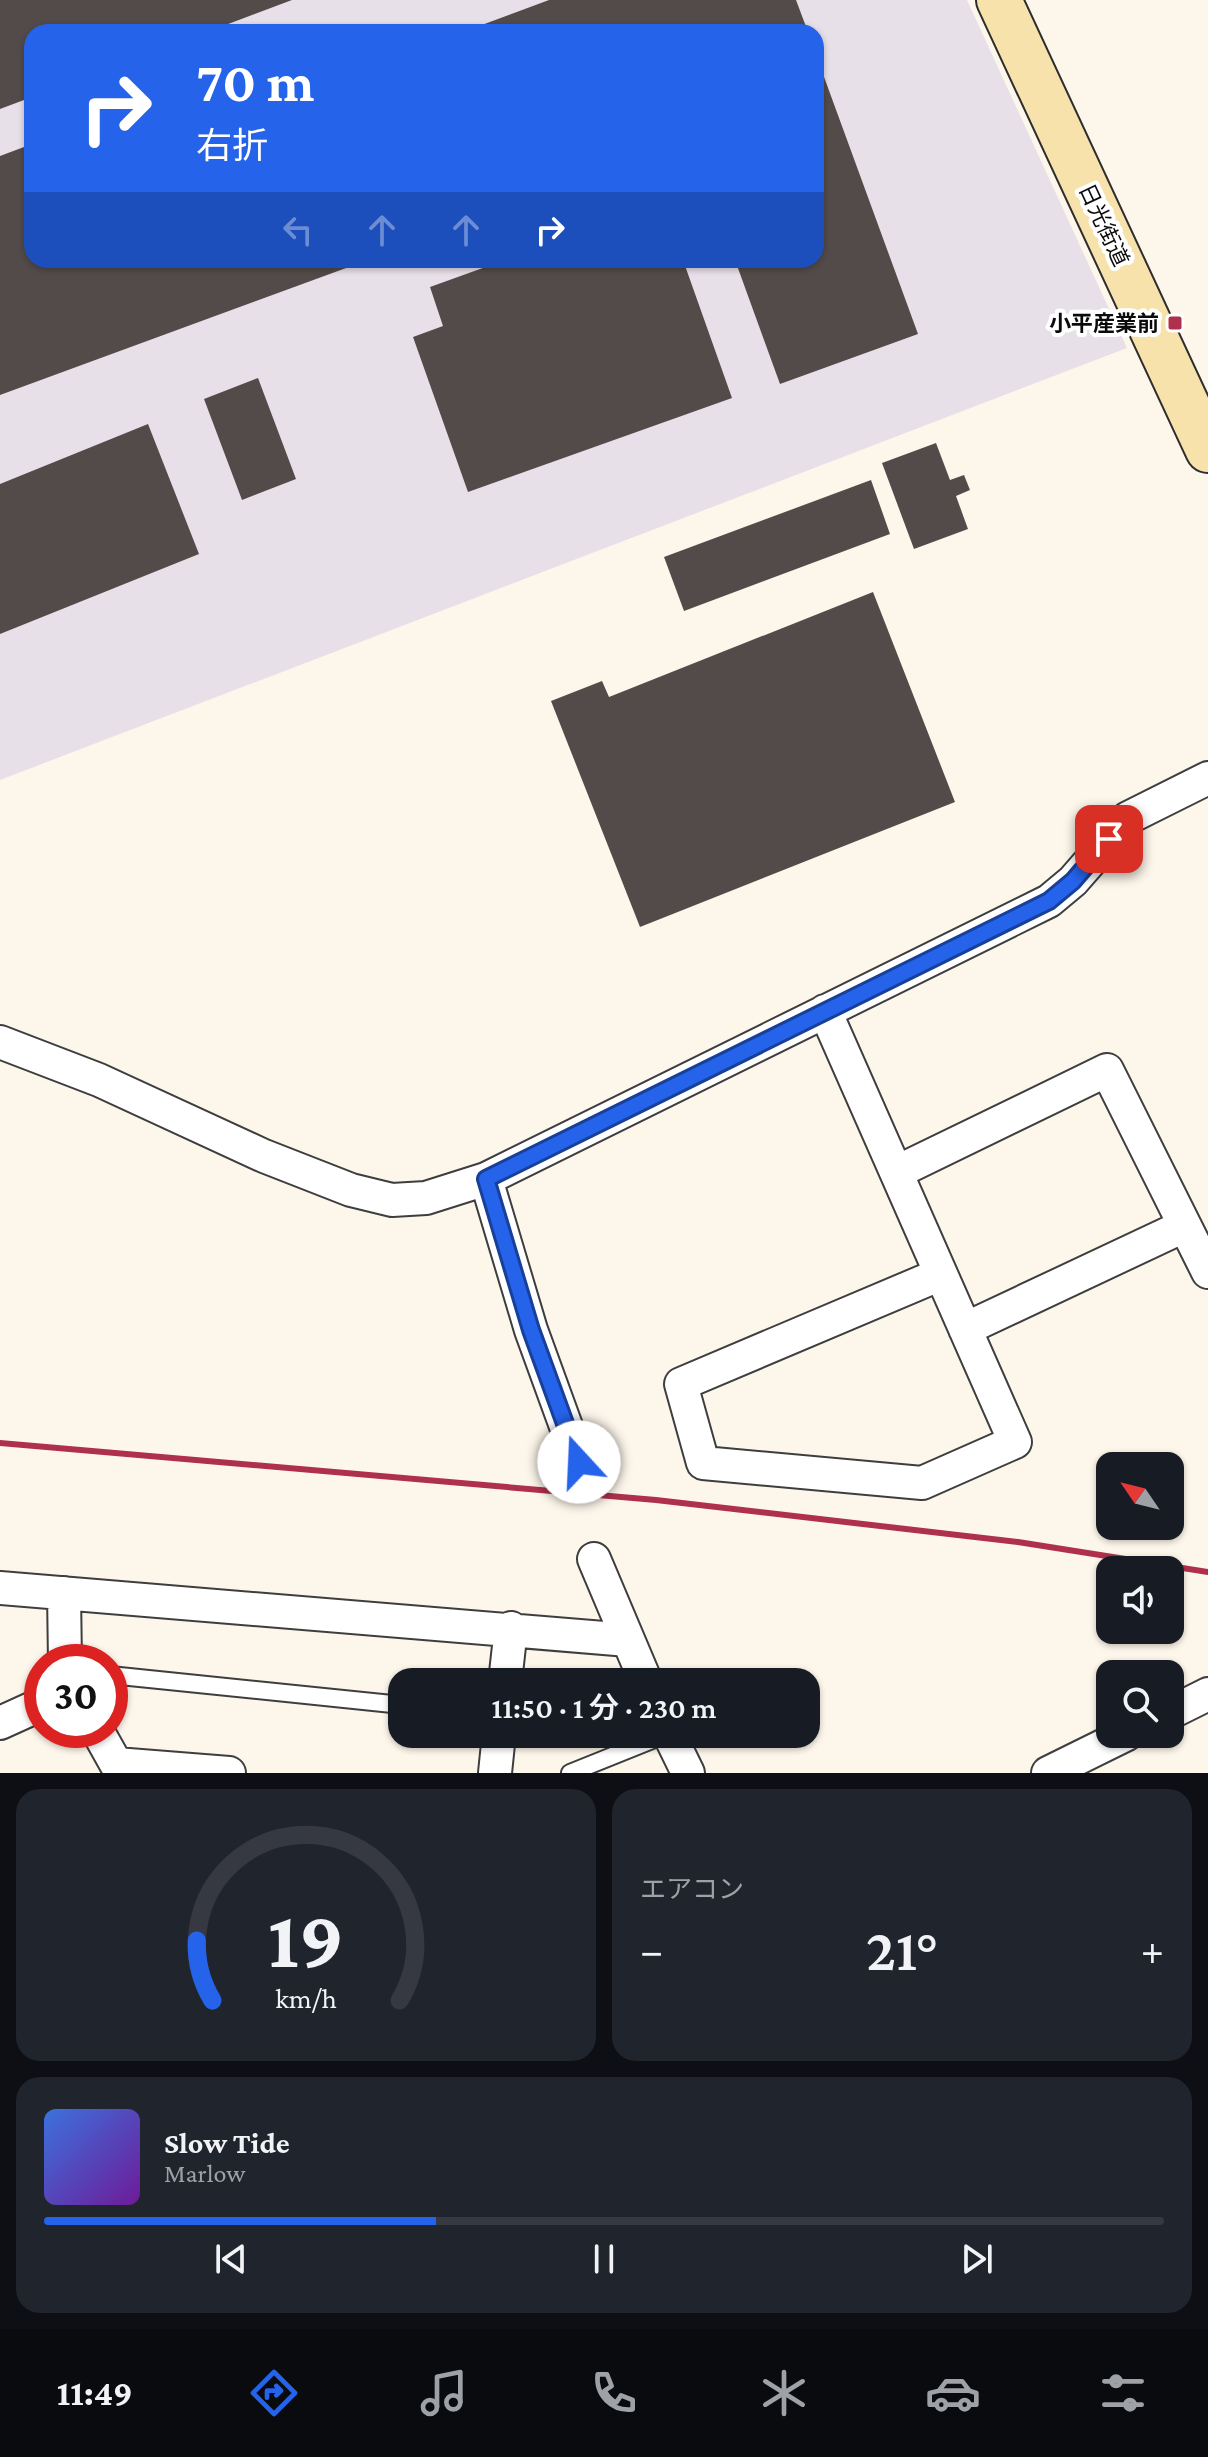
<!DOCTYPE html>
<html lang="ja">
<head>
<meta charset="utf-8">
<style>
	body { margin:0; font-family:"Crimson Pro","Noto Sans JP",serif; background:#20242c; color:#f1f3f6; height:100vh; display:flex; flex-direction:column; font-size:30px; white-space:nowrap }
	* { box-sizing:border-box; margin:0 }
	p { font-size:26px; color:#9ea1a6 }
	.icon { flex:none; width:44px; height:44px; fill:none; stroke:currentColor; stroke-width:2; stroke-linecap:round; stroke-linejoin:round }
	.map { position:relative; height:1773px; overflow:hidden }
	.drawer { display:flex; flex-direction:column; gap:16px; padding:16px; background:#0d0f14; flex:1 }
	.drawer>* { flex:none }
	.top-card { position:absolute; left:24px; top:24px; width:800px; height:244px; border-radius:24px; box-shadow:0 2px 6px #0004; background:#2563eb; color:#fff; overflow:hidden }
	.needle { width:52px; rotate:305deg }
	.tools { position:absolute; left:1096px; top:1452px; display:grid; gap:16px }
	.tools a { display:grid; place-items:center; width:88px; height:88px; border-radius:16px; background:#171b24; box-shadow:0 2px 6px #0004; font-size:40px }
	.speed { position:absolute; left:24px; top:1644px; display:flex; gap:16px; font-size:40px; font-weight:700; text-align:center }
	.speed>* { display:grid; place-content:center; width:104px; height:104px; border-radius:50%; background:#171b24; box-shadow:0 2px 6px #0004; line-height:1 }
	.speed .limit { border:12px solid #d22; background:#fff; color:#111 }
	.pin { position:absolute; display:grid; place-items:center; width:68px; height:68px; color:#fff; margin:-34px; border-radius:16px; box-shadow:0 4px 12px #0006 }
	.me { position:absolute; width:88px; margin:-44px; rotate:340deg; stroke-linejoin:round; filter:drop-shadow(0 0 6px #0008) }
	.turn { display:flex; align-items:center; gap:28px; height:168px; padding:0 40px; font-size:36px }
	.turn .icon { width:104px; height:104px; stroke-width:2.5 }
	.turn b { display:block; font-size:56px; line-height:68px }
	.lanes { display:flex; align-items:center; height:76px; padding:0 40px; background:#0003; justify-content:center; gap:40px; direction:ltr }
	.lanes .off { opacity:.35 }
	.big { font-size:60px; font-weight:600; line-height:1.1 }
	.drawer .tile { flex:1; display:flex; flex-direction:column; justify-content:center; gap:12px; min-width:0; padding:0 28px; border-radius:24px; background:#20242c }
	.drawer .dial { align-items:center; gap:0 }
	.dial svg { height:208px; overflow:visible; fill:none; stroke:#363941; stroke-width:7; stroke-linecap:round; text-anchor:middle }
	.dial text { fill:#f1f3f6; stroke:none }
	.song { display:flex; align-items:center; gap:24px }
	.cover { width:96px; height:96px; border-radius:12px; background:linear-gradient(135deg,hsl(220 70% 55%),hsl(280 70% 35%)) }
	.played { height:8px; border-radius:4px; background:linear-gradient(90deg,#2563eb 35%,#363941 35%) }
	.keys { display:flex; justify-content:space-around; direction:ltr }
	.heat { display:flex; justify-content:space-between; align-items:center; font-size:44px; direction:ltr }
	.drawer .tiles { flex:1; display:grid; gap:16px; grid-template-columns:1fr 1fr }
	.tile:last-child { grid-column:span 2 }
	.trip { position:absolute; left:388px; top:1668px; width:432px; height:80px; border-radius:24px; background:#171b24; box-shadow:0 2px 6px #0004; font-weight:600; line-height:80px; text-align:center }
	.dock { display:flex; height:128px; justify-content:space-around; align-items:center; background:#090b0e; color:#9ea1a6 }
	.dock .icon { width:56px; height:56px }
	.dock .current { color:#2563eb }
	.dock b { font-size:36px; color:#f1f3f6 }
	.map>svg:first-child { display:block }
</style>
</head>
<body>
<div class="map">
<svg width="1208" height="1773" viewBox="0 0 1208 1773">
	<rect width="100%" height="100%" fill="#fdf6eb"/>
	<!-- industrial -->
	<path fill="#e7e0e9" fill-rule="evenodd" d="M0,0H967L1127,348L0,780ZM32,32H816V260H32Z"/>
	<!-- building -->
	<path fill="#534b49" d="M0,0H292L207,32H32V97L0,109Z
		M549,0H796L808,32H463Z
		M816,55L918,334L780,384L735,260H816Z
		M32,144V260H368L0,395V156Z
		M505,260H683L732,398L468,492L413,337L443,326L430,287Z
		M258,378L296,479L242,500L204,399Z
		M148,424L199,554L0,634V484Z
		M936,443L950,480L964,475L970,490L956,496L968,529L914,549L882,463Z
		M871,480L890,534L684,611L664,557Z
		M873,592L955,802L640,927L551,701L602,681L609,697Z"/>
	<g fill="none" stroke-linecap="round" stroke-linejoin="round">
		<!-- lane casing -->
		<g stroke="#3e3e3e" stroke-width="20">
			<path id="lane" d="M110,1675L402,1705
				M570,1773L667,1734"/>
		</g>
		<!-- street casing -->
		<g stroke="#3e3e3e" stroke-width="36">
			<path id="street" d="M825,1011L1015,1442L922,1483L703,1463L681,1384L941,1274
				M0,1042L99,1080L264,1156L351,1190L392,1200L426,1198L486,1179L1049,901L1073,881L1128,818L1208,778
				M897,1172L1107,1070L1208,1272
				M486,1179L531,1330L579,1462
				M965,1329L1184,1226
				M594,1559L646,1682
				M0,1588L628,1640
				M64,1593L65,1662
				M505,1682L511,1628
				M1170,1713L1208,1694
				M0,1723L42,1704
				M97,1730L116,1764L229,1773
				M669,1734L688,1773
				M495,1773L499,1734
				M1048,1773L1127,1734"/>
		</g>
		<!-- secondary casing -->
		<g stroke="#2d2d2d" stroke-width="48">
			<path id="secondary" d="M999,0L1208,450"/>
		</g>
		<!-- lane -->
		<use href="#lane" stroke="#fff" stroke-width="16"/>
		<!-- street -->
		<use href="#street" stroke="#fff" stroke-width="32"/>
		<!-- secondary -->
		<use href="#secondary" stroke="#f8e2ab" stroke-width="44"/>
		<!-- rail -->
		<path stroke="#ae304c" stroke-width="6" d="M0,1443L656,1500L1018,1542L1208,1572"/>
	</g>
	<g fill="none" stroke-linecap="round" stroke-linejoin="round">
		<!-- route casing -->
		<g stroke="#184099" stroke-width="20">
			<path id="route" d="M579,1462L531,1330L486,1179L1049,901L1073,881L1109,839"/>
		</g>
		<!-- route -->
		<use href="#route" stroke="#2563eb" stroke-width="14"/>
	</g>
	<!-- markers -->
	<rect fill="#ae304c" stroke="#fff" stroke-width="3" x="1167" y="315" width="16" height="16" rx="4"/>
	<g text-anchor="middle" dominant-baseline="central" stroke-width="8" stroke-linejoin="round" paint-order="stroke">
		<!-- street labels -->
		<g font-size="22" fill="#0b0b0b" stroke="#fff">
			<text transform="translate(1104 225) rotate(65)">日光街道</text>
		</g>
		<!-- poi labels -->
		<g font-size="22" font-weight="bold" fill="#0b0b0b" stroke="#fff" text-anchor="end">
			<text x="1159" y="323">小平産業前</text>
		</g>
	</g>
</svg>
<div class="tools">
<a><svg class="needle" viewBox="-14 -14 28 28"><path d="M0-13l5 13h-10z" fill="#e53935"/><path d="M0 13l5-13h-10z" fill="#9ea1a6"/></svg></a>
<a><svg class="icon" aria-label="sound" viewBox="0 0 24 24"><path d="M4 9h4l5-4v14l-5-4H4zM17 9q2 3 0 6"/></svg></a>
<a><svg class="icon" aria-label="search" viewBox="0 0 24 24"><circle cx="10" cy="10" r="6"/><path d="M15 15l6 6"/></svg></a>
</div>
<div class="speed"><div class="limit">30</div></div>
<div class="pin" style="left:1109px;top:839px;background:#d93025"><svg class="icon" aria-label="arrive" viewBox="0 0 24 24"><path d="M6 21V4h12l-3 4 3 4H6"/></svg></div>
<svg class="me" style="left:579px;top:1462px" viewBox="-20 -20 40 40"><circle r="19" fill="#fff"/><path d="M0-13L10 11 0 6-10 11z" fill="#2563eb"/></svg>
<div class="trip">11:50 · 1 分 · 230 m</div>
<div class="top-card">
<div class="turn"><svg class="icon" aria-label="right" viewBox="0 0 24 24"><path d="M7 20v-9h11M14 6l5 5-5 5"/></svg><div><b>70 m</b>右折</div></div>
<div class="lanes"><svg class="icon off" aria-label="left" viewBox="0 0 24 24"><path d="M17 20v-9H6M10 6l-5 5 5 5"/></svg><svg class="icon off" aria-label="ahead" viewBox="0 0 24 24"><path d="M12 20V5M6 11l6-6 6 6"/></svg><svg class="icon off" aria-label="ahead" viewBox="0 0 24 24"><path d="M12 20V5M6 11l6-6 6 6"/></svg><svg class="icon" aria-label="right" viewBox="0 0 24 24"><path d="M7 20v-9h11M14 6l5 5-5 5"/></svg></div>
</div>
</div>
<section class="drawer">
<div class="tiles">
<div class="tile dial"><svg viewBox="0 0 100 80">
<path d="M14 69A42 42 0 1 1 86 69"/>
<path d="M14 69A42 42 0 0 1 8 46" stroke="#2563eb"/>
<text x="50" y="56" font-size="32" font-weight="700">19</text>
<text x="50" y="72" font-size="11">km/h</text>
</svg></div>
<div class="tile"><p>エアコン</p>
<div class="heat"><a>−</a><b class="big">21°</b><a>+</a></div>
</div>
<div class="tile">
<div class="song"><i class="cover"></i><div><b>Slow Tide</b><p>Marlow</p></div></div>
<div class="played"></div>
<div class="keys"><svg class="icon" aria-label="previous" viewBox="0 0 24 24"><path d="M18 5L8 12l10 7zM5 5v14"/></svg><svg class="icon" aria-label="pause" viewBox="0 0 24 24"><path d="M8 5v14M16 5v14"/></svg><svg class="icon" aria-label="next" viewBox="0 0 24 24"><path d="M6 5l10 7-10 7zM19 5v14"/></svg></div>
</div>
</div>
</section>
<nav class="dock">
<b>11:49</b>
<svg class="icon current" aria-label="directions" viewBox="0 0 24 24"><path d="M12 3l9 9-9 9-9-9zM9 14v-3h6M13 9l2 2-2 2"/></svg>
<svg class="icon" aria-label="music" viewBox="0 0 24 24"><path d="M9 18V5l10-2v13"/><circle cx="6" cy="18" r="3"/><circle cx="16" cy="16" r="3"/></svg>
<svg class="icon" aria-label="phone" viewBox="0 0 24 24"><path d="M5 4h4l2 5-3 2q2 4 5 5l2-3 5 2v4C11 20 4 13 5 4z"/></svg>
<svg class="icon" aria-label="climate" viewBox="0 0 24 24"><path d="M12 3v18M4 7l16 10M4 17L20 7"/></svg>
<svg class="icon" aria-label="car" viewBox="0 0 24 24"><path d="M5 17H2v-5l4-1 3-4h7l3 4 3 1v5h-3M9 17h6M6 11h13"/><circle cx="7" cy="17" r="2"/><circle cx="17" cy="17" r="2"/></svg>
<svg class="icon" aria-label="filters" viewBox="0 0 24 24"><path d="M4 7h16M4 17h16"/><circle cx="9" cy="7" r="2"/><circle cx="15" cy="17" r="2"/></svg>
</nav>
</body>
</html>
